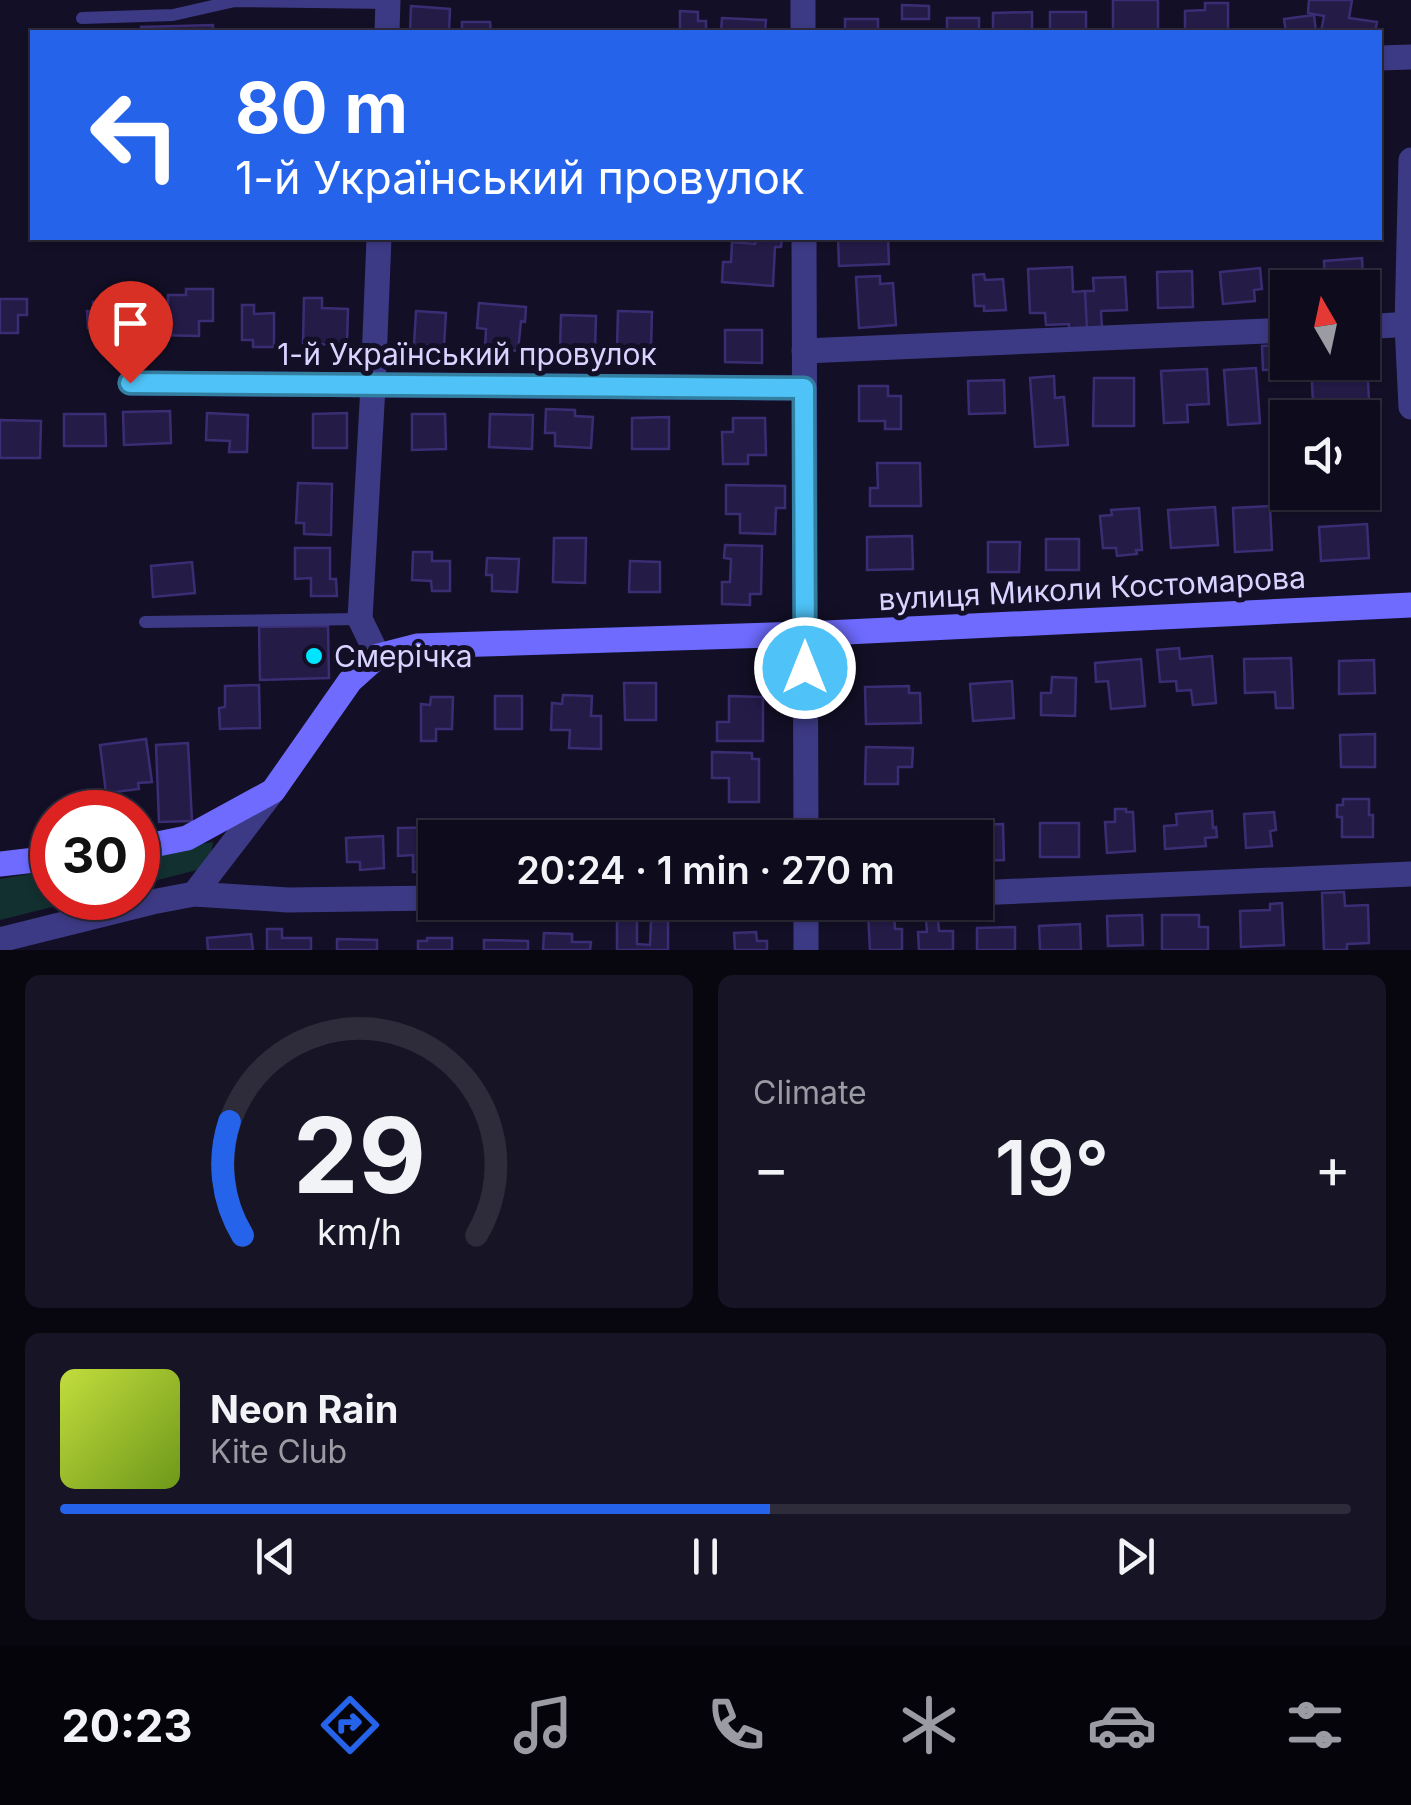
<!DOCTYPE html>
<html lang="en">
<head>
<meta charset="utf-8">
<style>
	body { margin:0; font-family:Inter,sans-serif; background:#171425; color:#f1f3f6; height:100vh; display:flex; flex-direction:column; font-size:38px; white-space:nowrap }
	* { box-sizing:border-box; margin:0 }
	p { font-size:32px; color:#9b9ba3 }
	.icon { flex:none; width:55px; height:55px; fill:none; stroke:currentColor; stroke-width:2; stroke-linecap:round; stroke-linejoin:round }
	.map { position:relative; height:950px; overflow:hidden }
	.details { display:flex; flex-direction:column; gap:25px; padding:25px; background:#08060f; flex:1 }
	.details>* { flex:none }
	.banner { position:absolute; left:30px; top:30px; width:1352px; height:210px; border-radius:0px; box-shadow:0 2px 8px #0004,0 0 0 2px #2e2b3b; background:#2563eb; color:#fff; overflow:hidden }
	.needle { width:65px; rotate:351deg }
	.tools { position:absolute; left:1270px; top:270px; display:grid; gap:20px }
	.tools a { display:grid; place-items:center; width:110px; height:110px; border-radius:0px; background:#0e0b1c; box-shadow:0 2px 8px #0004,0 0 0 2px #2e2b3b; font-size:50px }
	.speed { position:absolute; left:30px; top:790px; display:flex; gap:20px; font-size:50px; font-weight:700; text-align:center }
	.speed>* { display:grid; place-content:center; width:130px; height:130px; border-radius:50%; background:#0e0b1c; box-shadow:0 2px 8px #0004,0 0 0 2px #2e2b3b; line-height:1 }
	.speed .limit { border:15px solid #d22; background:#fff; color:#111 }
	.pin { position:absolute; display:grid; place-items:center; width:85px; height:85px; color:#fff; margin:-102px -42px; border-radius:50% 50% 50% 0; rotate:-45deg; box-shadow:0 0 10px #0007 }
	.pin .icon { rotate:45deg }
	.me { position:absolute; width:110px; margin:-55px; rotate:0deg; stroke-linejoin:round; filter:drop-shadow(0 0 8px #0008) }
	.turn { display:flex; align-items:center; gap:35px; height:210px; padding:0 40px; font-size:45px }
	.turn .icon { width:130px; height:130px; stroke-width:2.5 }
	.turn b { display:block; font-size:70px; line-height:85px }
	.big { font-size:75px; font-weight:600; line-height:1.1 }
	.details .card { flex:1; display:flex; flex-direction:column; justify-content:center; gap:15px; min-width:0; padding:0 35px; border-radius:15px; background:#171425 }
	.details .dial { align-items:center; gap:0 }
	.dial svg { height:260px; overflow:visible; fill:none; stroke:#2e2b3b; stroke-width:7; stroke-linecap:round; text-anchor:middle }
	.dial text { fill:#f1f3f6; stroke:none }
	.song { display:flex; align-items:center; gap:30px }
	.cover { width:120px; height:120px; border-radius:15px; background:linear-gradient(135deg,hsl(70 70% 55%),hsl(80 70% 35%)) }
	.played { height:10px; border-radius:5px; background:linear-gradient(90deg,#2563eb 55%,#2e2b3b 55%) }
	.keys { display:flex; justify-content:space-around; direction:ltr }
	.heat { display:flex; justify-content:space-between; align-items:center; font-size:55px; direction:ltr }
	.details .tiles { flex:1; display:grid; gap:25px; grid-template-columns:1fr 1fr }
	.card:last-child { grid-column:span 2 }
	.trip { position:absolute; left:418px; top:820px; width:575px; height:100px; border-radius:0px; background:#0e0b1c; box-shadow:0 2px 8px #0004,0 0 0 2px #2e2b3b; font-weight:600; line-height:100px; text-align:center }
	.tab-bar { display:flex; height:160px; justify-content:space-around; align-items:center; background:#06040b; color:#9b9ba3 }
	.tab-bar .icon { width:70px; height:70px }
	.tab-bar .current { color:#2563eb }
	.tab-bar b { font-size:45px; color:#f1f3f6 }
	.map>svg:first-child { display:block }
</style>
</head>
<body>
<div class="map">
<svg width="1411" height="950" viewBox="0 0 1411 950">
	<rect width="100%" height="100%" fill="#130f26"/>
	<!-- green -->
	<path fill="#12302f" d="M213,842L209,867L138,885V855Z
		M52,870V898H88L0,920V879Z"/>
	<!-- building -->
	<path fill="#241b47" stroke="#3b2d73" stroke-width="2.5" d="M1113,0H1158V32H1113Z
		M1309,0H1352L1349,18L1377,22L1375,32H1321L1324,16L1308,13Z
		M1205,3H1228V32H1185V11L1205,10Z
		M902,5L929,6V19H902Z
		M411,6L450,9L449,32H410Z
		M680,11L698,12V21H706V32H680Z
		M1032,12V32H993V13Z
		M1050,12H1086V32H1050Z
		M1314,15L1316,32H1286L1284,19Z
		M722,18L766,20L765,32H721Z
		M947,18H979V32H947Z
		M845,19H878V32H845Z
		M462,22H490L491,32H462Z
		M213,25V32H142L141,27Z
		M756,238H782L781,247H775L773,286L722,282L723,262H731L732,242L755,244Z
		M838,238H888L889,264L839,266Z
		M1362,258L1364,297H1362V288H1325L1324,261Z
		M1072,267L1073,292L1085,291L1087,330L1069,331V324L1046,325L1045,313H1030L1028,269Z
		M1260,268L1262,289L1254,290L1255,301L1223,304L1220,272Z
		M1192,271L1193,307L1158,308L1157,272Z
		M984,274L985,280L1003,279L1006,310L984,311V306H975L973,275Z
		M880,276V284L893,283L896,325L859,328L856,277Z
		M1125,277L1127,310L1101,311L1102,328L1087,330L1085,291H1094L1093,278Z
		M186,289H213V321H199V336L156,335V311H168V295H186Z
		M304,298H322V308L348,309L347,345L303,344Z
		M0,299H27V315H18V333H0Z
		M93,302H137V336L94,335V328H88L87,311L93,312Z
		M479,303L526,307L525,322L521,321L518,351L485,348L486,329L477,328Z
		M242,305H254V314L274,313V347H253V340H242Z
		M416,311L446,313L444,346L414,345Z
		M618,311L652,312L651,348L617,347Z
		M561,315L596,316L595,351L560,350Z
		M725,330H762V363L725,362Z
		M1288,345V362H1295L1296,369L1263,370L1262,346Z
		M1367,362L1369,400L1313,403L1311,365Z
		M1256,368L1260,423L1228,425L1224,370Z
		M1207,369L1209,404L1187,405L1188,422L1164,423L1161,371Z
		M1054,376L1055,398L1064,397L1068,445L1035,447L1030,378Z
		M1094,378H1134V426H1093Z
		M1004,380L1005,413L969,414L968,381Z
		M859,386H888V396H901V429H885V421H859Z
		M546,409L575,410V416L593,417L591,448L555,446V433H545Z
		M170,411L171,443L124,445L123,412Z
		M207,413L248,415L247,452H229L230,441L206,440Z
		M347,413V448H313V414Z
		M64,414H105L106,446H64Z
		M412,414H445L446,449L412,450Z
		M490,414L533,415L532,449L489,447Z
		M669,417V449H632V418Z
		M733,418H765L766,455H748V464H723L722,432H733Z
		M0,420L41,421L40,458H0Z
		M877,463H920L921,506H870V488H878Z
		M298,483L332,484L331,535L304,534V523H296Z
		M726,485L785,486V508H776L775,534L740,533V514H726Z
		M1270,506L1272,550L1235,552L1233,508Z
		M1215,507L1218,545L1171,548L1168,510Z
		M1139,508L1142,550H1136L1137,554L1117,556L1116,548H1103L1100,516L1112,515L1111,510Z
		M1367,524L1369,558L1321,561L1319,527Z
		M912,536L913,569L867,570V537Z
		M554,538H586L585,583L553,582Z
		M1046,539H1079V570H1046Z
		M988,542H1020L1019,572H988Z
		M725,545L762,546L761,594H750V605L722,604V582H730L731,559L724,558Z
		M295,548H330V579H336L337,596H311V578L295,579Z
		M413,552H432V561H450V591H432L431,581L412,580Z
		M487,558L519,559L517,592L492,591V575H486Z
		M630,561L660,562V592H629Z
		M192,562L195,593L153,597L151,566Z
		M328,626L329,678L260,680L259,627Z
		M1179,648L1180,659L1212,656L1216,703L1193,705L1191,690L1177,691L1176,681L1160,682L1157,650Z
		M1291,658L1293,708H1276L1275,692L1245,693L1244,659Z
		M1141,659L1145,706L1111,709L1108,681L1096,682L1095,663Z
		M1374,660L1375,693L1339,694V661Z
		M1052,677L1076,678L1075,716L1041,715V693H1051Z
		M1012,681L1014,718L973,721L970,684Z
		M624,683H656V720H625Z
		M259,685L260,728L220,729L219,708L225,707V686Z
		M909,686V693H920L921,723L866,724L865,687Z
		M563,695L592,696L591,716H601V749L569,748L570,730H551L552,703L562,704Z
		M495,696H522V729H495Z
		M729,696L763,697V741H717V722H729Z
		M431,697H453L452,729H436V741H421V704L430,705Z
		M1375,734V767H1341L1340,735Z
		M146,739L152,782L138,783L139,789L106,793L100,745Z
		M188,743L192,821L159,822L156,745Z
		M866,747L913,748L912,767H898V784H865Z
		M712,752L752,753V759H759V802H729V778H712Z
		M1343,799H1369V815H1373V837H1342V817H1337V805H1343Z
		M1115,809H1126V812H1133L1135,851L1107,853L1105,822H1115Z
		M1212,811L1213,828L1216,827L1217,837L1205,838L1206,846L1165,849L1164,826L1177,825L1176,814Z
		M1274,812L1276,830L1270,831L1272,846L1246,848L1244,814Z
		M1040,823H1079V857H1040Z
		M1003,824L1004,860L975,861V838H957V825Z
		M453,827V838H435V872H413V855L398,856V828Z
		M736,831H776V838H737Z
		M383,836L384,868L360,870V862H347L346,838Z
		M1344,892L1345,906L1368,905L1369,943L1347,944V950H1324L1322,893Z
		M1282,903L1284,945L1241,947L1240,911L1270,910V904Z
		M894,912L895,929H902V950H870L868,913Z
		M1142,915L1143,945L1108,946L1107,916Z
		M1162,915H1199V927H1208V950H1162Z
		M926,919H938L939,931H953V950H919L918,932H927Z
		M637,920V944L650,945L651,921H668V950H617V921Z
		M1080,924L1081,950H1040L1039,926Z
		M1015,927V950H977V928Z
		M267,929H282V938H311V950H267Z
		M756,932L757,941H767V950H735L734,933Z
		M544,933L572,934V942H591L590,950H543Z
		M251,934L253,950H208L207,938Z
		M427,938H452V950H418V941H427Z
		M337,939L377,940V950H337Z
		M484,940L528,941V950H484Z"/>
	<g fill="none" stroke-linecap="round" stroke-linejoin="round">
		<!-- lane -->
		<path stroke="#3d3a85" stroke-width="12" d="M82,18L173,15L235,1L388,3
			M145,622L360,619"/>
		<!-- street -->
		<path stroke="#3d3a85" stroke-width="25" d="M803,0V32
			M387,32L388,0
			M1380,58L1411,57
			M1411,160L1407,325L1411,407
			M804,238L806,838
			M1362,327L1411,324
			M804,351L1288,330
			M130,383L804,388
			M378,656L360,619L373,386L379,238
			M975,893L1411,874
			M194,894L273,791
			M806,902V950
			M0,940L152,902L194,894L288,900L435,898"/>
		<!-- secondary -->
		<path stroke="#6f6bff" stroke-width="25" d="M138,848L187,838L273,791L350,681L378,656L417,646L805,634L1411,605
			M0,864L52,858"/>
	</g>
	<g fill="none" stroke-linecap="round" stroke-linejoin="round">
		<!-- route casing -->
		<g stroke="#337fa1" stroke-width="25">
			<path id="route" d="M130,383L804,388L805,668"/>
		</g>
		<!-- route -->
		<use href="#route" stroke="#4fc3f7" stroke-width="18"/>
	</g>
	<!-- markers -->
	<circle fill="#00e5ff" stroke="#130f26" stroke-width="4" cx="314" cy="656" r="10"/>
	<g text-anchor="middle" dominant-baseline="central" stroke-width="10" stroke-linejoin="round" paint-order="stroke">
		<!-- street labels -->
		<g font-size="30" fill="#d9d4ff" stroke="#130f26">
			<text x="467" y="354">1-й Український провулок</text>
			<text transform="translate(1092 588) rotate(-3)">вулиця Миколи Костомарова</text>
		</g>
		<!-- poi labels -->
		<g font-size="30" fill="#d9d4ff" stroke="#130f26" text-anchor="start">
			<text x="334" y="656">Смерічка</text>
		</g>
	</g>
</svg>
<div class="tools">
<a><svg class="needle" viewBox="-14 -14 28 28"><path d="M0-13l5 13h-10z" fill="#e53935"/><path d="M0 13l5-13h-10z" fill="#9b9ba3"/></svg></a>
<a><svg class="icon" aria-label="sound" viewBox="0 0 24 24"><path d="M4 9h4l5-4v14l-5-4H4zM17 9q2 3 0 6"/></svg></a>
</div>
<div class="speed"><div class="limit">30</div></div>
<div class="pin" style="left:130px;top:383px;background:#d93025"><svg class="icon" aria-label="arrive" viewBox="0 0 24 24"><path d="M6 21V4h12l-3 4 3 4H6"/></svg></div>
<svg class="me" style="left:805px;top:668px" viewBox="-20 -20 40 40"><circle r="17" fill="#4fc3f7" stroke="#fff" stroke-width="3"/><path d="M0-11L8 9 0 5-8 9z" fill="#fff"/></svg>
<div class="trip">20:24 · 1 min · 270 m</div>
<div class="banner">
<div class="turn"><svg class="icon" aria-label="left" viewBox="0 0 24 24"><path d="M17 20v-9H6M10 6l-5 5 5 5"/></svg><div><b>80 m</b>1-й Український провулок</div></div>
</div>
</div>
<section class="details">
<div class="tiles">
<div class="card dial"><svg viewBox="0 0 100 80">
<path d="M14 69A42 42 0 1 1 86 69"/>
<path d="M14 69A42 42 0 0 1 10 34" stroke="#2563eb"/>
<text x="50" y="56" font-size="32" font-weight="700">29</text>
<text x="50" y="72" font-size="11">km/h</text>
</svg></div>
<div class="card"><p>Climate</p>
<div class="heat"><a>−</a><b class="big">19°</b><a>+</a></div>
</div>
<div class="card">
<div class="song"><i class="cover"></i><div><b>Neon Rain</b><p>Kite Club</p></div></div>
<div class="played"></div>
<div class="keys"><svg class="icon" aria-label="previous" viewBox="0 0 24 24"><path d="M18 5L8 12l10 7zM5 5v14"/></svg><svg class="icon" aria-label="pause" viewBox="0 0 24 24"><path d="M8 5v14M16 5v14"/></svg><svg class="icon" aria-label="next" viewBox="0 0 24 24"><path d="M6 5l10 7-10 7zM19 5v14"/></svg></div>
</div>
</div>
</section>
<nav class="tab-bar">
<b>20:23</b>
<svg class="icon current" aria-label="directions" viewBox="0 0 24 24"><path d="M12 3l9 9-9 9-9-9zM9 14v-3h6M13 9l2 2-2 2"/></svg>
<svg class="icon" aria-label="music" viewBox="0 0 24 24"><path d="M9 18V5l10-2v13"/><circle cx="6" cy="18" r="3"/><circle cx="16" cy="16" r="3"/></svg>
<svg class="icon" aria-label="phone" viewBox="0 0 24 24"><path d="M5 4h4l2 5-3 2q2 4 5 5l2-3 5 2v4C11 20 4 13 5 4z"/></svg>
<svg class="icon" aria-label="climate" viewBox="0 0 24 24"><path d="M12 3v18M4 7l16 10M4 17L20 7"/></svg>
<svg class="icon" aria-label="car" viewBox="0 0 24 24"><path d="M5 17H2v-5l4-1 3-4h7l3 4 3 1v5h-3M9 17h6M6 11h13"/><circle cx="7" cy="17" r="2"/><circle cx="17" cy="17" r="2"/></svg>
<svg class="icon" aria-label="filters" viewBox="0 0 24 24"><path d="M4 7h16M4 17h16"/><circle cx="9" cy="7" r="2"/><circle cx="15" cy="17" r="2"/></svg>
</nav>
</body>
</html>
